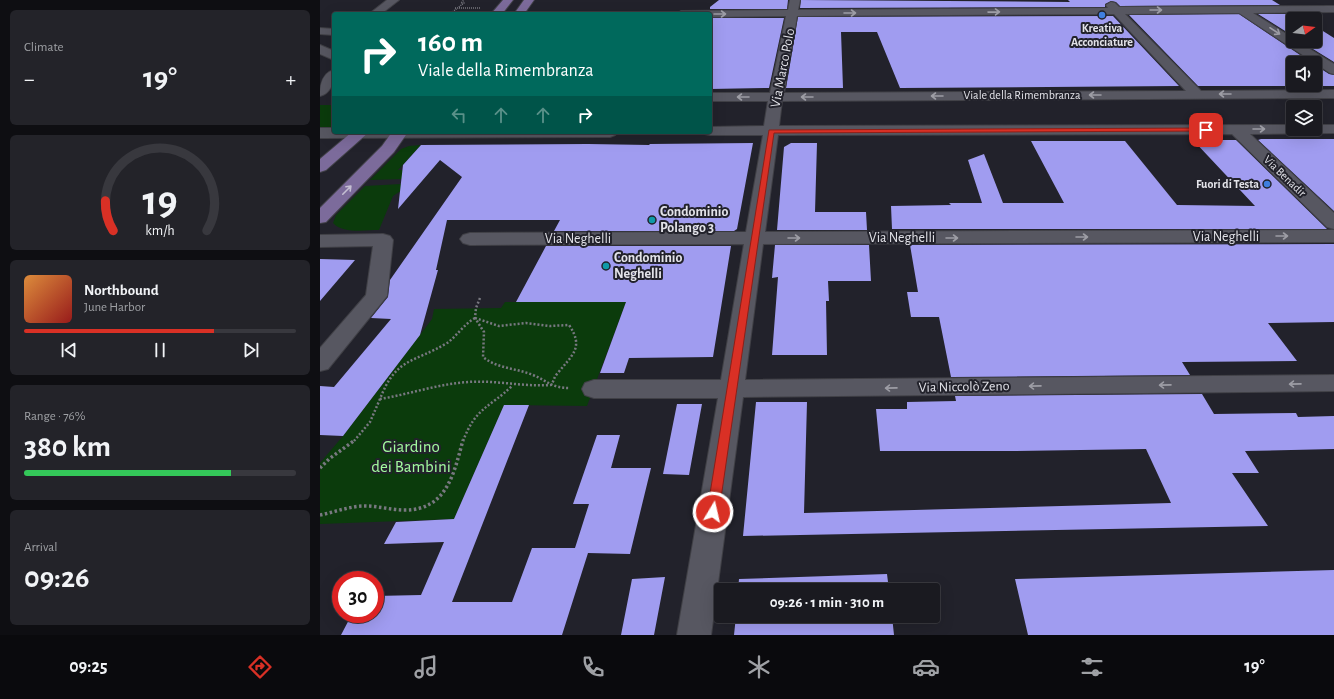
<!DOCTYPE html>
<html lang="en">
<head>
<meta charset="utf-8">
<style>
	body { margin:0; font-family:"Alegreya Sans",sans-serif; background:#232329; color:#f1f3f6; height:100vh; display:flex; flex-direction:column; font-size:15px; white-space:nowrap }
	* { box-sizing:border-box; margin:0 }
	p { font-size:13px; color:#9fa1a5 }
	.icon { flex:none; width:22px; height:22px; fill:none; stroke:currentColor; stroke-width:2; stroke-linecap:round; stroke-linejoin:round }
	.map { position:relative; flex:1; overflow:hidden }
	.sheet { display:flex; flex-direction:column; gap:10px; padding:10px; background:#0e0e12; width:320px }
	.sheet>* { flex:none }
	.top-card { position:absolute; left:12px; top:12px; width:380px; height:122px; border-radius:4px; box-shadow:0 4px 16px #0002,0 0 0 1px #38383e; background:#00695c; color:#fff; overflow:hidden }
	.needle { width:26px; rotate:75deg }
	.tools { position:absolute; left:966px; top:12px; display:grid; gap:8px }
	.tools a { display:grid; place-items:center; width:36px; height:36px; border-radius:4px; background:#1a1a20; box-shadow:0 4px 16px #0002,0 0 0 1px #38383e; font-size:20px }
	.speed { position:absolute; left:12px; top:571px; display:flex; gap:8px; font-size:20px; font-weight:700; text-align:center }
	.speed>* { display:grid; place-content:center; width:52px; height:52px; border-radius:50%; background:#1a1a20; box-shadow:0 4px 16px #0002,0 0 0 1px #38383e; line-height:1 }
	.speed .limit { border:6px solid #d22; background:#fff; color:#111 }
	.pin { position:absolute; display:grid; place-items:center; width:34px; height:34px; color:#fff; margin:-17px; border-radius:8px; box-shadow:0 2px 6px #0006 }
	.me { position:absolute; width:44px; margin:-22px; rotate:9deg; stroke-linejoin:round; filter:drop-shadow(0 0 3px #0008) }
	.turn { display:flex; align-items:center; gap:14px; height:84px; padding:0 20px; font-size:18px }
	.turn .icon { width:52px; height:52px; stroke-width:2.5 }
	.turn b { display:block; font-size:28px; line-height:34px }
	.lanes { display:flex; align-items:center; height:38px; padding:0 20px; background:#0003; justify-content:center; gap:20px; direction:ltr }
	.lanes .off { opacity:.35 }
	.big { font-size:30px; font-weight:700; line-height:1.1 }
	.sheet .card { flex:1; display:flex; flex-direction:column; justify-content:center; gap:6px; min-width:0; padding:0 14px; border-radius:6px; background:#232329 }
	.sheet .dial { align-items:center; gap:0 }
	.dial svg { height:104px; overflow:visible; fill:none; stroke:#38383e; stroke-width:7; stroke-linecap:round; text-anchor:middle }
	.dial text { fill:#f1f3f6; stroke:none }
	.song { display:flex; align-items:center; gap:12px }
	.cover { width:48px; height:48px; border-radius:6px; background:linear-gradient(135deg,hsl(30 70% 55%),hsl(0 70% 35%)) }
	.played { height:4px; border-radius:2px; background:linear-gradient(90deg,#d93025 70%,#38383e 70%) }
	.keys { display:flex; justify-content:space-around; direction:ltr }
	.heat { display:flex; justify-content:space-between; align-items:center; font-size:22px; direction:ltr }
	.charge { height:6px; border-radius:3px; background:linear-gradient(90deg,#34c759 76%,#38383e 0) }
	.trip { position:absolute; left:394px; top:583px; width:226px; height:40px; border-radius:4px; background:#1a1a20; box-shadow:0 4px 16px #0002,0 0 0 1px #38383e; font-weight:700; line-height:40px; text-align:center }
	.tabs { display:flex; height:64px; justify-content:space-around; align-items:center; background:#0a0a0d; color:#9fa1a5 }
	.tabs .icon { width:28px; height:28px }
	.tabs .active { color:#d93025 }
	.tabs b { font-size:18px; color:#f1f3f6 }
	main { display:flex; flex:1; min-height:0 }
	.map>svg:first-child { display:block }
</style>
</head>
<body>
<main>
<section class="sheet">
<div class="card"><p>Climate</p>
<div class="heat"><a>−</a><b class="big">19°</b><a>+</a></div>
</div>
<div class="card dial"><svg viewBox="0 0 100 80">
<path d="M14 69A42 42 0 1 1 86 69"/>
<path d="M14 69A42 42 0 0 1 8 46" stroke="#d93025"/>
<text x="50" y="56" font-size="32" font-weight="700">19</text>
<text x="50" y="72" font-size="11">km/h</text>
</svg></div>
<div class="card">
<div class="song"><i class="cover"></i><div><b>Northbound</b><p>June Harbor</p></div></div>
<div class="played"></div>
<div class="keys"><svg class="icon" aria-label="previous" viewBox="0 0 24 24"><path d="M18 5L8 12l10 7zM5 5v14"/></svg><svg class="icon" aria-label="pause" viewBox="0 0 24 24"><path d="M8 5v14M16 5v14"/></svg><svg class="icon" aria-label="next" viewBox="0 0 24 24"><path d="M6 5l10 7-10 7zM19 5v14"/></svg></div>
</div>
<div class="card"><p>Range · 76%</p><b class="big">380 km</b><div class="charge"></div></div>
<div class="card"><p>Arrival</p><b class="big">09:26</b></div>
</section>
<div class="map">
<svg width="1014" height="635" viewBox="0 0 1014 635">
	<rect width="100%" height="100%" fill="#22222b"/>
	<!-- green -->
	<path fill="#0b3b0c" d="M0,105H14V128H0Z
		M101,145L78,170H104L83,179L50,180L81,149L89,146Z
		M81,184L82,190L73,196L59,230C46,230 23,234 13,223L16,215L45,186Z
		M185,302H306L267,406L184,405L134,519L0,524V463L23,436L112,319L114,309L181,308Z"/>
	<!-- building -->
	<path fill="#a09cf0" d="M399,0H468L467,9H390V7Z
		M481,0L750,2L748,0H952L960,5L800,6L796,2L791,1L785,4V7L480,8Z
		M919,14L992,63H973V85H995V65L1009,74L1014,75V86H878L809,15Z
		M938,14H975L983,19H973V36Z
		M793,16L859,86L580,88L557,32H521L523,88H466L478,17Z
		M390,18H464L449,88L390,89Z
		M995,26L1014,38V62L980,41H995Z
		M941,139H1014V211L938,140Z
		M873,140H916L1007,229H572L571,206L631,205L629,203H662L648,160L664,154L683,203H744L711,141H805L857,205L935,206Z
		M433,143L417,229L414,231H234L240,220H127L116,270H118L100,335L23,436L0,435V386L14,387L71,319L51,318L68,297L70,280L142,177L120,160L78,209L83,165L101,145L268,144L329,145L330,144Z
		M471,143H497L495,212H546L547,230H457L464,147Z
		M1014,244V322L948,323L977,361L862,362L870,375L631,377L619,317H591L587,292H598L590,245Z
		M455,245H549L551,281H508L509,301H506L507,355H452L458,277L452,278Z
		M226,246H411L393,357L309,358L304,373H280L306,302H196Z
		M0,259L35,260L0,301Z
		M882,394L894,414L976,413L978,417L1014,416V449L925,451L939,473H912L948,526L423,536L436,402H487L484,513L851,503L826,449L693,451H560L556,409H587V402L636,401L635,396Z
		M357,404H382L369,475L343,474Z
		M184,405H209L132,602H192L212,548H255L269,504H253L277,435H300L291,468H331L310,554L268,553L242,635H21L32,614H55V596L101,595L124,542L64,544L76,522L134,519Z
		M1014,570V635H708L695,579Z
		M567,574L569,590H418L419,579Z
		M345,577L334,635H301L312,579Z
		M416,616H572L574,635H414Z"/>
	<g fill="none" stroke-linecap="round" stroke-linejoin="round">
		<!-- minor casing -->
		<g stroke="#404046" stroke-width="2">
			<path id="minor" d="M67,0H79L61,14H49Z
				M470,0H480L478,10L788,8L786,5L791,2L795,3L799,7L1014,6V12L933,13L973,38V41H977L1014,64V74L1010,73L919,13L805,14L881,91L1014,90V98L462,101L459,126L973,125V129H995V125H1014V133L930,134L1014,213V229L1007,227L912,134L458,135L445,232L1014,230V242L443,244L425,380L1014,375V391L423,397L391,635H357L398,398H274L265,395L262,389L265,383L274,380H401L424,244L150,245L143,243L140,239L143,235L150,233L426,232L443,135H390L385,134L383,132H390V127L444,126L448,101H390V93H450L466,16L390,17V14H356L361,11L468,10ZM794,14L866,91L464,93L477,16Z
				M0,28L14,29V35L0,34Z
				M0,45L14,51V60L0,54Z
				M14,70C14,81 12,93 0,96C0,85 2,73 14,70Z
				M0,128H14V132H298L295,135L290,137L0,138Z
				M63,234L70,236L73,240L67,296L8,369L0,371V348L46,295L53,246L0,247V235Z"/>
		</g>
		<!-- major casing -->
		<g stroke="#404046" stroke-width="2">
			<path id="major" d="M183,0H193L182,14H171Z
				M204,0H214L204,14H194Z
				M32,132H49L6,170L0,172V159Z
				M72,132H88L74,152L6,222L0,223V208L62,146Z"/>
		</g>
		<!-- path-far2 -->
		<path stroke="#787880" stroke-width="1.5" stroke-dasharray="1 1" stroke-linecap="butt" d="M135,8H160
			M127,14L131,13L144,3H141L144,0"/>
		<!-- path-far1 -->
		<path stroke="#787880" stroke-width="2.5" stroke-dasharray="2 2" stroke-linecap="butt" d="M160,298L156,308L155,318L164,332L163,357C178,369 196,368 213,375C228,381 231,388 250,388
			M155,318L179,326L206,323L230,326L249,325C265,348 251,356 237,374C234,377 234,381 231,385C203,387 176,380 148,382C118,384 90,394 60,399C76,357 94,363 127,343C137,336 144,324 155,318Z
			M34,441L50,422L60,399
			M143,441C156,407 169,408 192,386"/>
		<!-- path -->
		<path stroke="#787880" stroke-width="3.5" stroke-dasharray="2.5 2.5" stroke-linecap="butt" d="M0,468L9,459L35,440
			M0,515C15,512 30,506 45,506C58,506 71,510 85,510C127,510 134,473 143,440"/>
		<!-- minor -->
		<use href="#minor" fill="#575761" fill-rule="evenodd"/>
		<!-- major -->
		<use href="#major" fill="#7c6b9b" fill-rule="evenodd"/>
	</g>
	<!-- one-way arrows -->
	<defs><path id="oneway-shaft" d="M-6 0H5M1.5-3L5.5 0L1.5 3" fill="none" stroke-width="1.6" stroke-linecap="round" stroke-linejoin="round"/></defs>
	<g stroke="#9d9da5">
		<use href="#oneway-shaft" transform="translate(836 10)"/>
		<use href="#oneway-shaft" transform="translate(674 12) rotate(-1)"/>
		<use href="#oneway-shaft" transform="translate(530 13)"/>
		<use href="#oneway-shaft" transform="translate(400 14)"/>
		<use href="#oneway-shaft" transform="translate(955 31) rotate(33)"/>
		<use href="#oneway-shaft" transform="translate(905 94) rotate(180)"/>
		<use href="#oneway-shaft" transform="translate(775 95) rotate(180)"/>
		<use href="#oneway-shaft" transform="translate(617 96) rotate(180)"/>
		<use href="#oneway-shaft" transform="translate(423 97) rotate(180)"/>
		<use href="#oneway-shaft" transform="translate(487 97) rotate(180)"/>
		<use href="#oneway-shaft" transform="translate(939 129)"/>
		<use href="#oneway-shaft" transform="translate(962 236)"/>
		<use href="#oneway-shaft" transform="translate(762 237)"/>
		<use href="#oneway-shaft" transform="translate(474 238)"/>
		<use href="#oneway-shaft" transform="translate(632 238)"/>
		<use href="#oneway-shaft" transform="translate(975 384) rotate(179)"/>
		<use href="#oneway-shaft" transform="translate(845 385) rotate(179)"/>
		<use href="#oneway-shaft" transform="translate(715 386) rotate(179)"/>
		<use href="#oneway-shaft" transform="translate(571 388) rotate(179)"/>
	</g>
	<use stroke="#c4bfd2" href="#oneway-shaft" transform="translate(27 190) rotate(-45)"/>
	<!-- route -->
	<path fill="#d93025" stroke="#8d1f18" d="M886,128L889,130L888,131L454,133L399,512L397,516L393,517L389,516L387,512L449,130Z"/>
	<!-- markers -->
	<g fill="#3f7fe0" stroke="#22222b" stroke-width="1.5">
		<circle cx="782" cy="15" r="4"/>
		<circle cx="947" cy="184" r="4"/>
	</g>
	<g fill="#0f9aa8" stroke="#22222b" stroke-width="1.5">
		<circle cx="332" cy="220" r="4"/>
		<circle cx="286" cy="266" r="4"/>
	</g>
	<g text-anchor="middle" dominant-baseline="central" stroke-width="4" stroke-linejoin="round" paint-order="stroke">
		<!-- far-poi labels -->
		<g font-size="12" font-weight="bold" fill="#e3e3e9" stroke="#22222b">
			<text x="782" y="28">Kreativa<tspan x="782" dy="14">Acconciature</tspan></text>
			<text x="939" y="184" text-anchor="end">Fuori di Testa</text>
		</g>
		<!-- far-street labels -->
		<g font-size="12" fill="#e3e3e9" stroke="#22222b">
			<text x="702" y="95">Viale della Rimembranza</text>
			<text transform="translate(965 176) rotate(44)">Via Benadir</text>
		</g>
		<!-- street labels -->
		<g font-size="14" fill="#e3e3e9" stroke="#22222b">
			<text transform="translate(463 68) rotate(-79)">Via Marco Polo</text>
			<text x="906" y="237">Via Neghelli</text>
			<text x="582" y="238">Via Neghelli</text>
			<text x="258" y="239">Via Neghelli</text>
			<text transform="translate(644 387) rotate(-1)">Via Niccolò Zeno</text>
		</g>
		<!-- poi labels -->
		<g font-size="14" font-weight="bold" fill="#e3e3e9" stroke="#22222b" text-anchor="start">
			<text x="340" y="212">Condominio<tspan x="340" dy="16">Polango 3</tspan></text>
			<text x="294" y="258">Condominio<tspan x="294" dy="16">Neghelli</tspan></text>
		</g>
		<!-- near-park labels -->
		<g font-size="17" fill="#a2fa9e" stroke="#22222b">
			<text x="91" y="446">Giardino<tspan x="91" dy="20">dei Bambini</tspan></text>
		</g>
	</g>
</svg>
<div class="tools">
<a><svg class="needle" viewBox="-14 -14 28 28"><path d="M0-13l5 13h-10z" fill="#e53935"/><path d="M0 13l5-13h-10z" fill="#9fa1a5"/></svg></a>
<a><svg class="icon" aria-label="sound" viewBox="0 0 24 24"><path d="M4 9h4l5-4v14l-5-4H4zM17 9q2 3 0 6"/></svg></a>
<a><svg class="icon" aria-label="layers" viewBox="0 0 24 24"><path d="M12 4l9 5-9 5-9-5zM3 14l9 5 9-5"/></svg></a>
</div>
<div class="speed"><div class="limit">30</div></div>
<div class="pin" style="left:886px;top:130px;background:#d93025"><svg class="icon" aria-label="arrive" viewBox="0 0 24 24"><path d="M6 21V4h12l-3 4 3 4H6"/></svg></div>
<svg class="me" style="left:393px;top:512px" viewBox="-20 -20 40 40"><circle r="17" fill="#d93025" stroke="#fff" stroke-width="3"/><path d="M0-11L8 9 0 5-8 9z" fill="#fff"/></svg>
<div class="trip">09:26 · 1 min · 310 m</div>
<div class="top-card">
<div class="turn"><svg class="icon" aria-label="right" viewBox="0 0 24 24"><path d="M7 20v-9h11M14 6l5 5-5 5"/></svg><div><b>160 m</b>Viale della Rimembranza</div></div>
<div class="lanes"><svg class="icon off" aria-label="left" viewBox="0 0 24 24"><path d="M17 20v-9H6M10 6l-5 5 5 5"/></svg><svg class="icon off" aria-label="ahead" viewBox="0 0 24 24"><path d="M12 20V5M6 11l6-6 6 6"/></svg><svg class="icon off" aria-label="ahead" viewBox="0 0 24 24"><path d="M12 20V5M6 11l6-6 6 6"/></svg><svg class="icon" aria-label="right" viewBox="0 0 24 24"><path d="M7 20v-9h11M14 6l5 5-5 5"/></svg></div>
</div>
</div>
</main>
<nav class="tabs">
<b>09:25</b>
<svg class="icon active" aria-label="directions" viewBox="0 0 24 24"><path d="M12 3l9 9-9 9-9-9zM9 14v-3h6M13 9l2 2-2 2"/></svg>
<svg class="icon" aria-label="music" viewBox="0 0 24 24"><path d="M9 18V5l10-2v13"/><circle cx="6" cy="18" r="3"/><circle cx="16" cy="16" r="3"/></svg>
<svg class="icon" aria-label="phone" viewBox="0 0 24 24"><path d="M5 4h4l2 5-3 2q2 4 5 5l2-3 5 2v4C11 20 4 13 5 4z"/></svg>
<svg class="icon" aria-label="climate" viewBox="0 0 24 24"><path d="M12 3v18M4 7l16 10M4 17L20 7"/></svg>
<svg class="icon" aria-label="car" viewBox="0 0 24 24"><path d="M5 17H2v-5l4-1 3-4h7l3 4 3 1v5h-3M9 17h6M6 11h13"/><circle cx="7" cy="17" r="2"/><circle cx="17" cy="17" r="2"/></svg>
<svg class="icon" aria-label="filters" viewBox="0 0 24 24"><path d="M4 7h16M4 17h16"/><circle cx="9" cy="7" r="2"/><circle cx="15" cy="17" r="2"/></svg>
<b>19°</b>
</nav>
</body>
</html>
